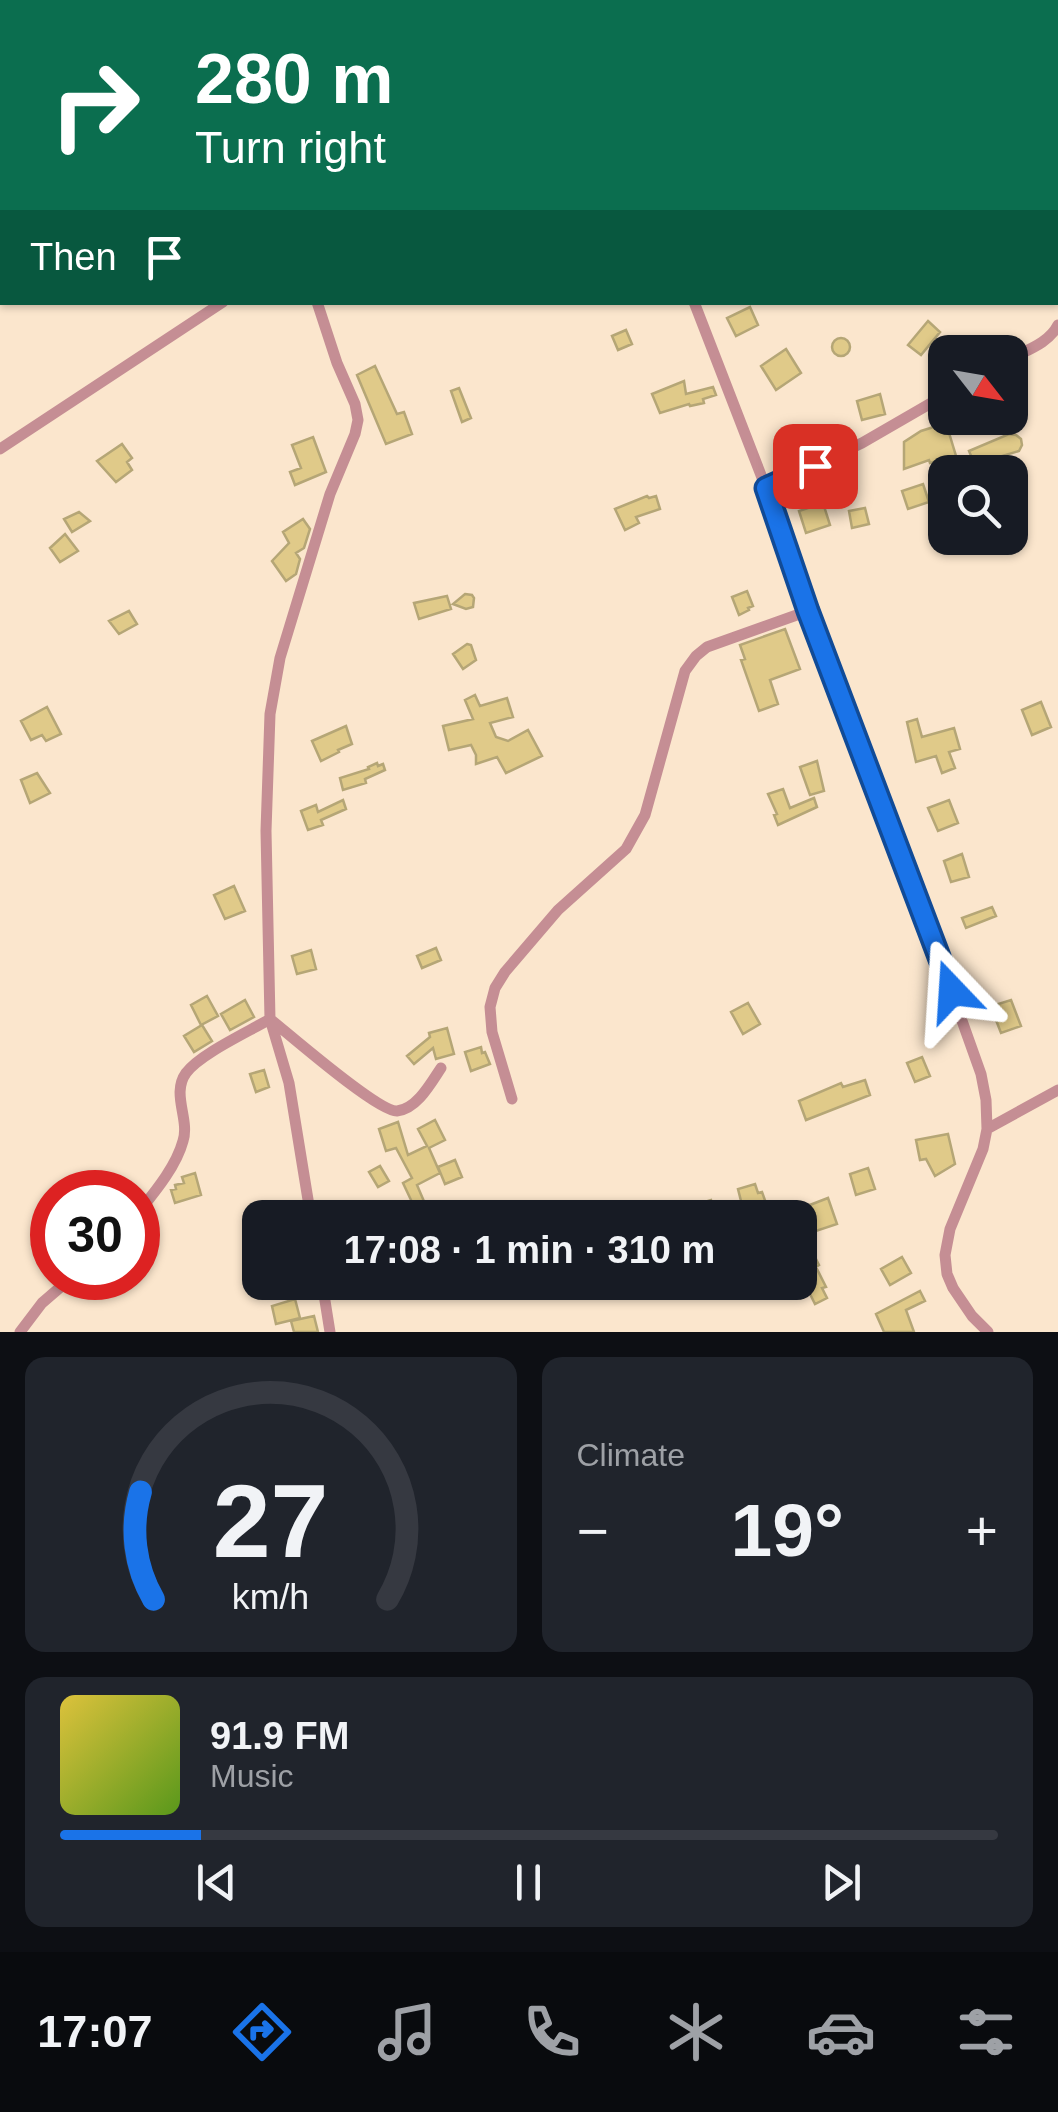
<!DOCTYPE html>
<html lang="en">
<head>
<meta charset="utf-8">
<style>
	body { margin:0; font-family:Helvetica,sans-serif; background:#20242c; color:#f1f3f6; height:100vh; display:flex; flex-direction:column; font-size:38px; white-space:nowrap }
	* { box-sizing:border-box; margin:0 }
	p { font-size:32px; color:#9ea1a6 }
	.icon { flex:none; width:55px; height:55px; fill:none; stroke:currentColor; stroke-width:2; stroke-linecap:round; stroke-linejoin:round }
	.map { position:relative; height:1332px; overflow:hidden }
	.panel { display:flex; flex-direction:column; gap:25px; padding:25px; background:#0d0f14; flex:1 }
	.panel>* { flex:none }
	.banner { position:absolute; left:0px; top:0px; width:1060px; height:305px; box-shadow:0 2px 8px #0004; background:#0b6e4f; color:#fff; overflow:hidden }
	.needle { width:65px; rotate:121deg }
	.buttons { position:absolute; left:928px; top:335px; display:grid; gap:20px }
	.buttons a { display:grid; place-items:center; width:100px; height:100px; border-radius:20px; background:#171b24; box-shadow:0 2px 8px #0004; font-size:50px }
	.speed { position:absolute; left:30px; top:1170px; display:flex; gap:20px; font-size:50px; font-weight:700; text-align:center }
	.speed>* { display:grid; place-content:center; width:130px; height:130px; border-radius:50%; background:#171b24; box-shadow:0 2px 8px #0004; line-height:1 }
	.speed .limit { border:15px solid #d22; background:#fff; color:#111 }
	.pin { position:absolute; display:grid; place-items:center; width:85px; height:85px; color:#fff; margin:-42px; border-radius:20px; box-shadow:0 5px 15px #0006 }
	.me { position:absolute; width:110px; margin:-55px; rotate:340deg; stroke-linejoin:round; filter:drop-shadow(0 0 8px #0008) }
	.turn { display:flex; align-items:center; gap:35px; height:210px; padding:0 30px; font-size:45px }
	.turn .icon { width:130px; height:130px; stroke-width:2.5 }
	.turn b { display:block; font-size:70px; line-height:85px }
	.then { display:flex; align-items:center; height:95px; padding:0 30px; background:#0003; gap:20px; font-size:38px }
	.big { font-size:75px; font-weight:800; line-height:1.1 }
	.panel .card { flex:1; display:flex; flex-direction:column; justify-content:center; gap:15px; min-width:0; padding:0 35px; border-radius:20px; background:#20242c }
	.panel .dial { align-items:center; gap:0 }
	.dial svg { height:260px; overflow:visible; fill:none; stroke:#363941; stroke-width:7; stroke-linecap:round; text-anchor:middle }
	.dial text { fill:#f1f3f6; stroke:none }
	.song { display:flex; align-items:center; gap:30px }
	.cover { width:120px; height:120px; border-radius:15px; background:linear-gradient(135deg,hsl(50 70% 55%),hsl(90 70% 35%)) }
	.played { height:10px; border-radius:5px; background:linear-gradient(90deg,#1a73e8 15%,#363941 15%) }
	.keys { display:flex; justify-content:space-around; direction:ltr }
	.heat { display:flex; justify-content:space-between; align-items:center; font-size:55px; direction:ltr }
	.panel .tiles { flex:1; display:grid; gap:25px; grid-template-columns:1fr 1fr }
	.card:last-child { grid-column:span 2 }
	.trip { position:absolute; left:242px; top:1200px; width:575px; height:100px; border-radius:20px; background:#171b24; box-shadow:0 2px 8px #0004; font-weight:800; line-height:100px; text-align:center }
	.tab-bar { display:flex; height:160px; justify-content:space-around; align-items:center; background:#090b0e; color:#9ea1a6 }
	.tab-bar .icon { width:70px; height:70px }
	.tab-bar .on { color:#1a73e8 }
	.tab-bar b { font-size:45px; color:#f1f3f6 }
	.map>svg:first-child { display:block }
</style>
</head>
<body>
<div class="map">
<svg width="1058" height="1332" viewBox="0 0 1058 1332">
	<rect width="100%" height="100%" fill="#fbe6cd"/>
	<!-- building -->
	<path fill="#e0ca89" stroke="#b5a676" stroke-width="2.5" d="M750,307L758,325L736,336L727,318Z
		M928,321L940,332L921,355L908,345Z
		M626,330L632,344L618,350L612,336Z
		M832 347a9 9 0 1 1 18 0a9 9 0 1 1-18 0Z
		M786,349L801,373L776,390L761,366Z
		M375,366L397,414L404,412L412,434L386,444L357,375Z
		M684,381L686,394L713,387L716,395L703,399L704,403L690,406L689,404L660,413L652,394Z
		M459,388L471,418L462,422L451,391Z
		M880,394L885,414L862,420L857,401Z
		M946,423L956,456L930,463L929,460L904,469V442L921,431Z
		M1009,434L1016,435L1021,439L1022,445L1019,451L1002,456L1003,459L977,470L969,451Z
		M313,437L326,472L295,485L290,472L301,468L292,445Z
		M122,444L132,458L127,462L132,470L116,482L97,461Z
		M923,484L929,502L908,509L902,491Z
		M647,496L649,498L656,496L660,509L636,517L639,523L625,530L615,509Z
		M823,503L830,525L806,533L799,511Z
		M865,508L869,524L852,528L849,511Z
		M79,512L90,521L72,532L64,519Z
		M303,519L310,529L304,548L296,553L300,559L296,574L286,581L272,561L289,543L283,532Z
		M65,534L78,551L60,562L50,548Z
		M747,591L753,606L748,608L749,610L739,615L732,597Z
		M465,594L472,595L474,598L473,607L466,609L453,604Z
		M447,596L451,609L419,619L414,603Z
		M129,611L137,624L119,634L109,621Z
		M785,629L800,669L770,680L778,704L759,711L741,660L745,659L740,645Z
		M467,644L471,645L476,660L463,669L453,654Z
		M475,695L480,706L507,698L513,717L490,723L496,737L508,741L528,730L542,756L506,773L497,757L476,764V755L471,745L449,750L443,726L473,719L465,700Z
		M1041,702L1051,727L1032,735L1022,710Z
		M47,707L61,734L46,741L42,735L31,740L21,721Z
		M917,719L922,737L954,728L960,749L949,752L955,768L942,773L936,756L916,762L907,722Z
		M346,726L352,744L338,750L339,752L321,761L312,741Z
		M817,761L824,791L810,795L800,767Z
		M377,763L378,766L383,764L385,770L365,779L366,783L343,790L340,778L369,769L368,767Z
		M37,773L50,793L30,803L21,780Z
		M783,789L790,808L814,798L817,807L778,825L774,815L777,814L768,794Z
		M343,800L346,809L321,820L323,825L308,830L301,811L316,805L318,812Z
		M949,800L958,823L938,831L928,808Z
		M962,854L969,877L951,882L944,861Z
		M234,886L245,911L225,919L214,895Z
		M992,907L996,916L966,928L962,918Z
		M436,948L441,960L422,968L417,956Z
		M311,950L316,969L297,974L292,956Z
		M207,996L218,1016L201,1025L191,1005Z
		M245,1000L254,1017L230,1030L221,1014Z
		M1011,1000L1021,1026L1001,1033L996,1020L1000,1018L995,1005Z
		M748,1003L760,1024L743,1034L731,1012Z
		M202,1025L212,1041L194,1052L184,1036Z
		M447,1028L454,1054L436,1059L433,1048L414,1064L407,1056L430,1037L429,1033Z
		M481,1047L482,1053L485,1052L490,1064L471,1071L465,1052Z
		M922,1057L930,1076L915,1082L907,1063Z
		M264,1070L269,1087L256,1092L250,1074Z
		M865,1080L870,1095L806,1120L799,1101L841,1083L843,1087Z
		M435,1120L445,1140L429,1148L440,1173L417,1185L429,1213L419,1217L403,1183L412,1178L396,1148L386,1151L379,1129L398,1122L408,1155L427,1146L418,1129Z
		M948,1134L955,1164L935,1176L926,1159L920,1160L916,1140Z
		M455,1160L462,1177L445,1184L438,1167Z
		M380,1166L389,1181L378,1187L369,1172Z
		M868,1168L875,1189L856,1195L850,1174Z
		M195,1173L201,1195L175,1203L171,1190L176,1189L175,1185L184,1183L182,1177Z
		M755,1184L758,1193L762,1192L767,1206L725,1218H694V1214L704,1212L701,1203L711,1200L714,1209L741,1201L738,1189Z
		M828,1198L837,1224L807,1234L804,1225L800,1226V1218H776Z
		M811,1249L819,1265L816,1267L826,1287L822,1288L827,1298L815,1304L805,1284L800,1287V1254Z
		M902,1257L911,1273L890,1285L881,1269Z
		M920,1291L925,1301L906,1310L914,1332H884L876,1314Z
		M295,1299L300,1318L276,1324L272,1306Z
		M314,1316L318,1332H294L291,1321Z"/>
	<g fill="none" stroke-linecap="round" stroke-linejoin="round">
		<!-- minor -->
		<path stroke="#c58e94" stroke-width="11" d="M288,0L290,2
			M828,0L829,2
			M1048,0L1049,2
			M1058,23V25
			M1058,225V227
			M694,302L766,488L808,611L930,931L981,1074L986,1100L987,1129L983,1149L950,1229L945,1255L947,1274L953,1288L972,1316L988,1332
			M1010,359C1027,350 1049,343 1058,325
			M0,449L223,302
			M766,488L862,443L945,395
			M512,1099L492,1032L490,1007L495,988L505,972L558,910L626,849L645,815L685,671L696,656L707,647L808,611
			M987,1129L1058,1090
			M138,1213C154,1193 176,1167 183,1141C190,1119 171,1094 186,1073C200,1054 248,1032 270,1019C290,1035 378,1112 397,1111C417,1109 431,1083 441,1068
			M311,1218L289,1083L270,1019L266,831L270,714L280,658L330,494L355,434L358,420L355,404L337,363L317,302
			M322,1282L330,1332
			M20,1332L42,1303L71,1278"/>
	</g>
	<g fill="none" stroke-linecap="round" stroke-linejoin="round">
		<!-- route casing -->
		<g stroke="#114b97" stroke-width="25">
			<path id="route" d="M815,466L766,488L808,611L952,991"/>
		</g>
		<!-- route -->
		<use href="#route" stroke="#1a73e8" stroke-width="18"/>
	</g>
</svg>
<div class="buttons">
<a><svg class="needle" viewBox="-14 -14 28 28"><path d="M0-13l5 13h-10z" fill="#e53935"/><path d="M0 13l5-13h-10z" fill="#9ea1a6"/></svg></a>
<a><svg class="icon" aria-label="search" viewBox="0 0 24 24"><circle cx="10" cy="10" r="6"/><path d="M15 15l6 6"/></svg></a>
</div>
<div class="speed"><div class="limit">30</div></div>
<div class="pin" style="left:815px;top:466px;background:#d93025"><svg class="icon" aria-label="arrive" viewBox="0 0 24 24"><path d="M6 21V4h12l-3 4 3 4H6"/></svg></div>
<svg class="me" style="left:952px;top:991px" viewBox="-20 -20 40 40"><path d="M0-17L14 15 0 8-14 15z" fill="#1a73e8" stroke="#fff" stroke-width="4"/></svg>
<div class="trip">17:08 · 1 min · 310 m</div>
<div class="banner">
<div class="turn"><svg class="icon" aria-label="right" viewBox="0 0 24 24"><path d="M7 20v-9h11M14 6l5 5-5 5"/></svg><div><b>280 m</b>Turn right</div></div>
<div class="then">Then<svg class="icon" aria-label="arrive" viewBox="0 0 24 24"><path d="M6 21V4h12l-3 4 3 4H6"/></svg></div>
</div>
</div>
<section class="panel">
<div class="tiles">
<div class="card dial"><svg viewBox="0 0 100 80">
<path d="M14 69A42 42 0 1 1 86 69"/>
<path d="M14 69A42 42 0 0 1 10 36" stroke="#1a73e8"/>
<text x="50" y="56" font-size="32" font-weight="700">27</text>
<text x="50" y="72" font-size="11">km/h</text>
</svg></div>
<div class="card"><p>Climate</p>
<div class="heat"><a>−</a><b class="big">19°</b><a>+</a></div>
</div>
<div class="card">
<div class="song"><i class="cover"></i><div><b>91.9 FM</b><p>Music</p></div></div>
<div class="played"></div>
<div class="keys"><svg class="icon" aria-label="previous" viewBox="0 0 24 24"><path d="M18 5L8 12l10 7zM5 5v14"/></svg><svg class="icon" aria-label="pause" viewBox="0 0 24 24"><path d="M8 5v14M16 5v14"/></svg><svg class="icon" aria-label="next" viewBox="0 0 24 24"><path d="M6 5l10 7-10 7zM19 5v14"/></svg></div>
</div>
</div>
</section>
<nav class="tab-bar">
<b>17:07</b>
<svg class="icon on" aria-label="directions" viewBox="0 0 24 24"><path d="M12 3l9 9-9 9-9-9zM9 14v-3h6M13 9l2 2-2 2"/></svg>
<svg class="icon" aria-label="music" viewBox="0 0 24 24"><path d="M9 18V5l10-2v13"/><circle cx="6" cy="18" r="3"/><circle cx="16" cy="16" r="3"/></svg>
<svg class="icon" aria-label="phone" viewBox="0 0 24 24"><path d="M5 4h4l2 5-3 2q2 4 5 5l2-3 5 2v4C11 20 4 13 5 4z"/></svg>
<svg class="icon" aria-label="climate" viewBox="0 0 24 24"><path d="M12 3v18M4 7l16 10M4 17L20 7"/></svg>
<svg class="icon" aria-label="car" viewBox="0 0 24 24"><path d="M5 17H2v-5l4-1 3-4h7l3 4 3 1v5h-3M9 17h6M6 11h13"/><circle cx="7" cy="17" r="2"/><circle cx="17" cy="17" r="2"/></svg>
<svg class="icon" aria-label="filters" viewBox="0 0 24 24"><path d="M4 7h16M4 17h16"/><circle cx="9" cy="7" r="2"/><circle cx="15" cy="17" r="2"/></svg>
</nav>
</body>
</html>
